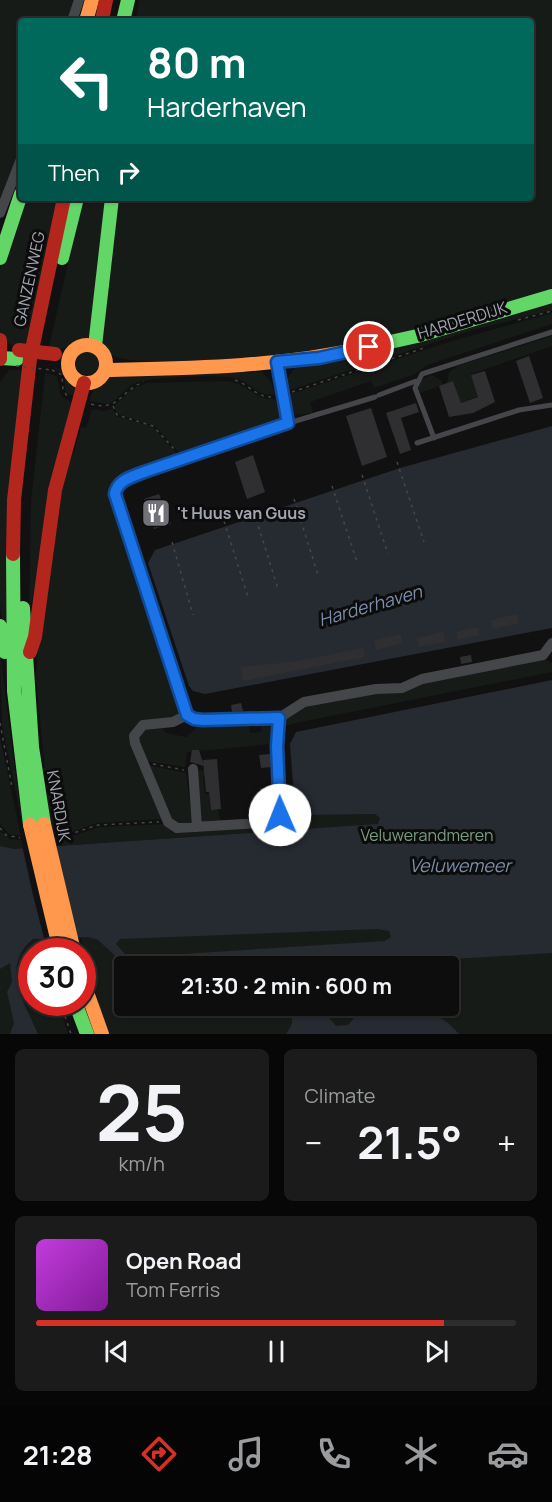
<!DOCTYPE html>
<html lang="en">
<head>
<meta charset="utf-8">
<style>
	body { margin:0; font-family:Manrope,sans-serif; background:#1b1b1c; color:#f1f3f6; height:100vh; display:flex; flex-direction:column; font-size:22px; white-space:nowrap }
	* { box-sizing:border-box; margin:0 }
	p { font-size:20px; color:#9a9c9e }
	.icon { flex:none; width:33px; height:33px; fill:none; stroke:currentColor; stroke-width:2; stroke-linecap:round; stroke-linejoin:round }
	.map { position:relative; height:1034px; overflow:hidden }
	.panel { display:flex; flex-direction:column; gap:15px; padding:15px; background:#070708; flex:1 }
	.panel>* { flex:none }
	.guide { position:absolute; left:18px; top:18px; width:516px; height:183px; border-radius:6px; box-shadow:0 2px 4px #0004,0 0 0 2px #2d2d2e; background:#00695c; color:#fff; overflow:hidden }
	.speed { position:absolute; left:18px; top:938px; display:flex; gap:12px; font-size:30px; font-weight:700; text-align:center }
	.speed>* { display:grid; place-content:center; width:78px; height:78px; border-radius:50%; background:#0d0d0e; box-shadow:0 2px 4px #0004,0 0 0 2px #2d2d2e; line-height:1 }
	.speed .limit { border:9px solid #d22; background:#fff; color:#111 }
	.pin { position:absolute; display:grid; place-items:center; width:51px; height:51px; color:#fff; margin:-26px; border:3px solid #fff; border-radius:50%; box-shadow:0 2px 6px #0007 }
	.me { position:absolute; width:66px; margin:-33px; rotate:359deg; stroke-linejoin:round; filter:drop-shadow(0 0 4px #0008) }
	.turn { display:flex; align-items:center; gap:21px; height:126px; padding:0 30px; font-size:27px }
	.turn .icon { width:78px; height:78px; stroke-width:2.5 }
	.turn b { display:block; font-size:42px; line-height:51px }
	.then { display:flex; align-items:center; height:57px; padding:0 30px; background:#0003; gap:12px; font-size:22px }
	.big { font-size:45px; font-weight:700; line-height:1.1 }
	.panel .widget { flex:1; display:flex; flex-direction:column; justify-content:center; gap:9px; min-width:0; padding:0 21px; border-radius:9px; background:#1b1b1c }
	.panel .dial { align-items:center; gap:0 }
	.dial b { font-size:78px; line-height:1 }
	.song { display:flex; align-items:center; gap:18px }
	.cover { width:72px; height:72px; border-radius:9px; background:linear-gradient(135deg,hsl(290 70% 55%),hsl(290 70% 35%)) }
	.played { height:6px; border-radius:3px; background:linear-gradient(90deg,#d93025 85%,#2d2d2e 85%) }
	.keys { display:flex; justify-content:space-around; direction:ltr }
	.heat { display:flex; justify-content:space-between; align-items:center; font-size:33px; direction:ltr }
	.panel .tiles { flex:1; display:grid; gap:15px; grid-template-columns:1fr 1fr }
	.widget:last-child { grid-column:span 2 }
	.trip { position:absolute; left:114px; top:956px; width:345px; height:60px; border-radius:6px; background:#0d0d0e; box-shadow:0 2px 4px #0004,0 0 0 2px #2d2d2e; font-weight:700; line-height:60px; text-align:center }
	.menu { display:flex; height:96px; justify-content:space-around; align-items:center; background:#050506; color:#9a9c9e }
	.menu .icon { width:42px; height:42px }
	.menu .selected { color:#d93025 }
	.menu b { font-size:27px; color:#f1f3f6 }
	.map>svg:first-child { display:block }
</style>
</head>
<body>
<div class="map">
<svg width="552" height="1034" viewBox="0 0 552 1034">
	<rect width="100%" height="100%" fill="#111112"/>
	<!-- green -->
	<path fill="#161b18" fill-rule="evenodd" d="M0,0H75L70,21H21V153L0,202Z
		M139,0H552V293C430,327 309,361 181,361C159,361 133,363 113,356L102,345L115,198H531V21H136Z
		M22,198H57L26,348L11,345L0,335V269Z
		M83,198H109L90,340C73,340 69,351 48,351Z
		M552,304V310L469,331L287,391L286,381L295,367Z
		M552,313V324L427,365L415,374L374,388L371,381L310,402L313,413L295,415L288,396L291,394L449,342Z
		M552,336V346L471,374L478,396L460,403L454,382L447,383L449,372L457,366Z
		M75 363a12 12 0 1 1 24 0a12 12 0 1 1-24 0Z
		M53,367L62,370L78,384L76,397L66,393L64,375Z
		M9,370H22L5,643L0,605V382Z
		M262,372L271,382L275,394C258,398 250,381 234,378C217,374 146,377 133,384C123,390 118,400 108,404L89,401L94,389L109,376Z
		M45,373L57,376L61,396L74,404L29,614L31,502Z
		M431,375L441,380L443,385L419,393L418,387L422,379Z
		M227,381C246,383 255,400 275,399L283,420L182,456L155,426L117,414L114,406L132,389L147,383Z
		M92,409L104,411L113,409L116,416L153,427L180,457L120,477L111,490L183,710L180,715L135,728L162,819L97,823L69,833L51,835L36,676L39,638L58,487L75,449L81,427L86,428Z
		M0,654L22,822L2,725Z
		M543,659L552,663V672L291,724L284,727L282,738L283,719L302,706Z
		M274,719V744L187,752L185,767L145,761L136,736L138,732L161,725L166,733L186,737L201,723L249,724L250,733L261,732V725L256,724Z
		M295,736L552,781V1034H107L81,938L42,941L46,951H32V1002H58L68,1034H38L34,1025L37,1034H0V831L10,839L21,840L23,848L311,933L295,830L55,846L54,839L73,836L99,827L166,824L228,829L285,814L294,815L290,744ZM98,940C116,944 119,952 134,957L310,946L303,966H448V1005H124L126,966Z
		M0,737L21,836L9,834L0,824Z
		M147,765L186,773L193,824L175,825Z
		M211,768L210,774L203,776L205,794H209L210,809H218L221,824L202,826L196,771Z"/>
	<!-- water -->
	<path fill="#262a31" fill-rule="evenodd" d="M552,426V628L205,694L193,691L189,686L148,563L155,550L400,468Z
		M552,680V953L337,966H126L98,940L88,937L33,939C0,966 24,1002 38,1034H10L14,1023L7,992L12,982L10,963L0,969V846L14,849L378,824L380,818L375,814L296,815L290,744L296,732ZM378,929L389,931L391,937L385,941L134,957L125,954L116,944L120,939Z
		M292,1005H321L324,1012L336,1026L348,1025L366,1005C401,1005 434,1004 459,1034H286L292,1024Z"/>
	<!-- pier -->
	<path fill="#111112" d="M54,843L77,940L45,942L33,895L22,845Z"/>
	<!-- building -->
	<path fill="#2f2f32" d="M529,356L543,398L530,403L516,361Z
		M485,371L495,402L473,413L449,417L439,386L453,381L461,403L478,397L471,375Z
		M416,403L419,412L401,418L411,450L400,454L386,413Z
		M371,408L387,457L362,466L346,416Z
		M253,455L265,492L247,499L235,462Z
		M159,494L171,524L154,529L144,499Z
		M517,614L519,623L493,629L491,620Z
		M477,627L479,635L458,640L456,632Z
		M443,632L445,642L419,647L417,638Z
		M401,634L403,643L376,650L374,640Z
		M363,648L365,657L243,681L241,667L298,661Z
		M471,655L472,662L461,664L460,657Z
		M241,703L243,711L232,712L231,705Z
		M192,750H199L204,766L190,762Z
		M270,754L271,767L261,768L259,755Z
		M217,759L221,809L211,810L209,792H206L203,760Z
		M260,788L272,789V797H268L270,813L260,814Z"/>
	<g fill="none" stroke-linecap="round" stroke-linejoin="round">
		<!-- path -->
		<path stroke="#47474b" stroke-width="1.5" stroke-dasharray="3 4.5" stroke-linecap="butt" d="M518,320L552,311
			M52,370L62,375L63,390L67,396
			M235,380C250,385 257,398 273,397
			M292,392L424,348
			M91,404C120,412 120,390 144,382
			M113,406L117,415L153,426L176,451
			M397,462L424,542
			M362,475L388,554
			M332,486L357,562
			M294,499L318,575
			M254,512L278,589
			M224,521L248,597
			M172,542L193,615
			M0,723L12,787
			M153,764L184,770
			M0,828L6,835L20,838
			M61,837L98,825L159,822
			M60,1002L71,1034"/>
		<!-- lane -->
		<path stroke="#45464a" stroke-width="5" d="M379,395L416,381
			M289,423L375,397
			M434,438L415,388L422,374L552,332
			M417,443L519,410L552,405"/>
		<!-- street -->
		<path stroke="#45464a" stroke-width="10" d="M72,21L79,0
			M0,213L21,159
			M277,362L289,423L144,472C132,477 117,480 115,494L187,715L194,719L203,721L279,718L304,702L376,689L402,688L422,679L543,655L552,643
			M187,715L173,722L143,725L134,736L135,743L168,822L177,828L275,822L281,812L277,746L279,718
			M193,769L197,827"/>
		<!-- fast -->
		<path stroke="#63d668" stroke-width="14" d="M123,21L128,0
			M0,258L21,194
			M62,258L77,198
			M95,346L112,198
			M363,348L417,336L552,296
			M1,358L17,359
			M13,554L14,691L30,825
			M23,608L32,747L44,824
			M0,626L5,652
			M75,1002L87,1034"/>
		<!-- slow -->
		<path stroke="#ff974d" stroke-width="14" d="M86,21L92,0
			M68 364a19 19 0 1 1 38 0a19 19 0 1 1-38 0Z
			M106,370C193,368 278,367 363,348
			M82,978L102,1034"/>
		<!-- jam -->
		<path stroke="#b3261e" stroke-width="14" d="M102,20L106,0
			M0,340V359
			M13,554L14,500L30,359L64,198
			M30,652L35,637L55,490L84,383"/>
		<!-- path-bridge -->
		<path stroke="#47474b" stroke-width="1.5" stroke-dasharray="3 4.5" stroke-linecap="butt" d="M16,366L52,370"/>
		<!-- slow-bridge -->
		<path stroke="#ff974d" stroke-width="14" d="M44,824L74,951
			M30,825L60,951"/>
		<!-- jam-bridge -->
		<path stroke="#b3261e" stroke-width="14" d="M19,350L55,354"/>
	</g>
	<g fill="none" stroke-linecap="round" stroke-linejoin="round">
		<!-- route casing -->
		<g stroke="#114b97" stroke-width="15">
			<path id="route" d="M280,815L277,746L279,718L203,720L194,719L187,715L115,494C117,480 132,477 144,472L288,423L277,362L319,358L369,347"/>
		</g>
		<!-- route -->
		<use href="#route" stroke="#1a73e8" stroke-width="10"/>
	</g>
	<!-- icons -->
	<defs>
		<g id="restaurant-square" transform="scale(1.5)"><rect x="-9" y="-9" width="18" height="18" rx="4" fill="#707179" stroke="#0c0c0d"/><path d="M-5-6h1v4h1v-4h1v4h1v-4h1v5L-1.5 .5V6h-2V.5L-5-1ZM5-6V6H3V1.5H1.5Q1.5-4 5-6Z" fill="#fff"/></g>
	</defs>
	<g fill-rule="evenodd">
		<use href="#restaurant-square" x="156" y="513"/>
	</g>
	<g text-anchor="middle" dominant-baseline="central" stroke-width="6" stroke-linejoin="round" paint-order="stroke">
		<!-- street labels -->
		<g font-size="16" fill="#a3a5b1" stroke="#0c0c0d">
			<text transform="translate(29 279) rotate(-78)">GANZENWEG</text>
			<text transform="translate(462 320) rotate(-17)">HARDERDIJK</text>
			<text transform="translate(59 806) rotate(80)">KNARDIJK</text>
		</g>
		<!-- poi labels -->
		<g font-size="16" font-weight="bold" fill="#a3a5b1" stroke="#0c0c0d" text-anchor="start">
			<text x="177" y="513">'t Huus van Guus</text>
		</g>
		<!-- park labels -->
		<g font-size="16" fill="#7b9b82" stroke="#0c0c0d">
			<text x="427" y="835">Veluwerandmeren</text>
		</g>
		<!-- water labels -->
		<g font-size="18" font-style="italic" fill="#7c8eaa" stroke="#0c0c0d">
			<text transform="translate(370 605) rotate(-16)">Harderhaven</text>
			<text x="460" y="865">Veluwemeer</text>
		</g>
	</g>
</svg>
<div class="speed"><div class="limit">30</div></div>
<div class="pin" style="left:369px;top:347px;background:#d93025"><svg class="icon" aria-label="arrive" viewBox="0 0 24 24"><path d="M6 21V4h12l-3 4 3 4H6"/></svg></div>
<svg class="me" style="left:280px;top:815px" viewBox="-20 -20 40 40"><circle r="19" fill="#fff"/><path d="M0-13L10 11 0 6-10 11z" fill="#1a73e8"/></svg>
<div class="trip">21:30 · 2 min · 600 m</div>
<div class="guide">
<div class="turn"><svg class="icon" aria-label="left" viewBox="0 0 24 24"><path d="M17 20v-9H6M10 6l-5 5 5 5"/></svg><div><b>80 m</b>Harderhaven</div></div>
<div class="then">Then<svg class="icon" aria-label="right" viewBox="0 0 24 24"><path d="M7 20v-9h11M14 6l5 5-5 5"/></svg></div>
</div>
</div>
<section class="panel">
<div class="tiles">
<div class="widget dial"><b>25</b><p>km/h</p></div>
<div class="widget"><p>Climate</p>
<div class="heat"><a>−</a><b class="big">21.5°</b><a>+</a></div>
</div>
<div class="widget">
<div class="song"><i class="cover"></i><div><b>Open Road</b><p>Tom Ferris</p></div></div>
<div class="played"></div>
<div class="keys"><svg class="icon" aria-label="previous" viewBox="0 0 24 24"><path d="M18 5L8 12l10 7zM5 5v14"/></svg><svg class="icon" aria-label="pause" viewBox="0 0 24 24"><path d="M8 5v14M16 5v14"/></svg><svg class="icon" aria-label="next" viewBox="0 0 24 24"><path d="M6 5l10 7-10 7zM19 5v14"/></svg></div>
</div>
</div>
</section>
<nav class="menu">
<b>21:28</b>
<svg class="icon selected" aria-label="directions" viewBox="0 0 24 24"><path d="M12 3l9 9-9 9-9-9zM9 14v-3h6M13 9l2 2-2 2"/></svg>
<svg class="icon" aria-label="music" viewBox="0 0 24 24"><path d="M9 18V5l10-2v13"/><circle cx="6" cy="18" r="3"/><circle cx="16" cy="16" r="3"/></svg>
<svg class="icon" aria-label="phone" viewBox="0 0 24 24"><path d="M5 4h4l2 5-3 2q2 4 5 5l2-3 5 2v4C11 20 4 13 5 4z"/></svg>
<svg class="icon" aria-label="climate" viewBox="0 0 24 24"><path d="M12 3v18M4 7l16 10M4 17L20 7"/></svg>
<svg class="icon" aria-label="car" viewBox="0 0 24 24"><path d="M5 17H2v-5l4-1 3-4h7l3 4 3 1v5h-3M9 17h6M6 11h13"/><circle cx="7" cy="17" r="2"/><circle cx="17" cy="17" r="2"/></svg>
</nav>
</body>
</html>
